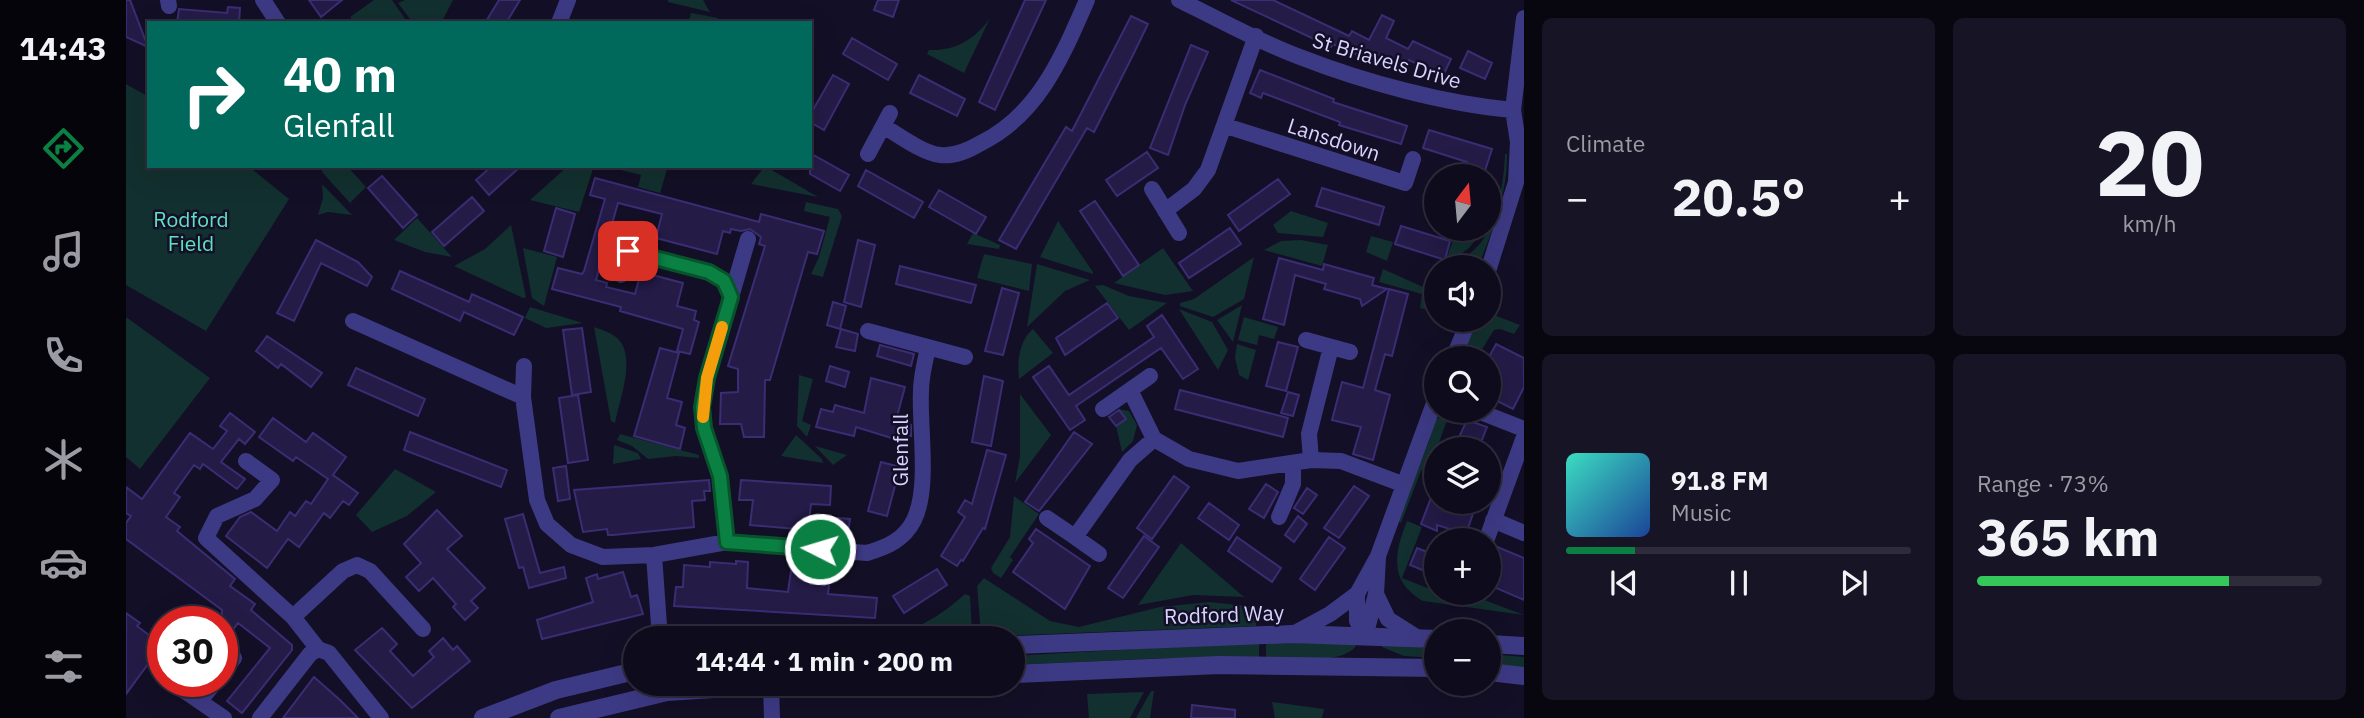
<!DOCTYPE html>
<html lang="en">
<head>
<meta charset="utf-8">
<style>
	body { margin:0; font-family:"IBM Plex Sans",sans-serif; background:#171425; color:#f1f3f6; height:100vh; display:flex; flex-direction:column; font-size:26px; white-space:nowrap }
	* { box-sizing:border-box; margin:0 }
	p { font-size:23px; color:#9b9ba3 }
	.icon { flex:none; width:38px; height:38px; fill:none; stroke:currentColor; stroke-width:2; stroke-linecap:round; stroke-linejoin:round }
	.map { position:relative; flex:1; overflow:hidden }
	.drawer { display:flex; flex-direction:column; gap:18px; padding:18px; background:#08060f; width:840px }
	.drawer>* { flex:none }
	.top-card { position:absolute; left:21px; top:21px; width:665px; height:147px; border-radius:0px; box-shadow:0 7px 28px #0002,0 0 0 2px #2e2b3b; background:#00695c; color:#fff; overflow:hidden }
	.needle { width:46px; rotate:16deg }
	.buttons { position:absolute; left:1298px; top:164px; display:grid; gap:14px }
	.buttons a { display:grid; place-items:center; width:77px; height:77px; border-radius:50%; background:#0e0b1c; box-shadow:0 7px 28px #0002,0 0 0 2px #2e2b3b; font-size:35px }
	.speed { position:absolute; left:21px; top:606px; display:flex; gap:14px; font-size:35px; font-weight:700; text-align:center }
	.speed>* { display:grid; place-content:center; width:91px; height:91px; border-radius:50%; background:#0e0b1c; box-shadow:0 7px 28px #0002,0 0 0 2px #2e2b3b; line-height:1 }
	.speed .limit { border:10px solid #d22; background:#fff; color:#111 }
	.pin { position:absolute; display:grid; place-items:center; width:60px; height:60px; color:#fff; margin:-30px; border-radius:14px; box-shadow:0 4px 10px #0006 }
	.me { position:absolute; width:77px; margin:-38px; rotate:275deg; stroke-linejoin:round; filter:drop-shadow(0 0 5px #0008) }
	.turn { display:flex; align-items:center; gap:24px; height:147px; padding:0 21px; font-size:32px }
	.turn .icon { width:91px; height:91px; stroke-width:2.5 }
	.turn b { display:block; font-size:49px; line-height:60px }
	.big { font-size:52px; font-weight:800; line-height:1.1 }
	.drawer .widget { flex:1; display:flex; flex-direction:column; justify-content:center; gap:10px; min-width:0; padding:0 24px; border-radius:10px; background:#171425 }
	.drawer .dial { align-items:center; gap:0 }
	.dial b { font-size:91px; line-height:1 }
	.song { display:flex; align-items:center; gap:21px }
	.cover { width:84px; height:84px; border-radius:10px; background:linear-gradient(135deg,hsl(170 70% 55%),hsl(220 70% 35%)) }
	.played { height:7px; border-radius:4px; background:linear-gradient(90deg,#0b8043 20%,#2e2b3b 20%) }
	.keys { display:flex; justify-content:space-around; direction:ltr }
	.heat { display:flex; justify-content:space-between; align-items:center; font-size:38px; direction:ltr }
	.charge { height:10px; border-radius:5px; background:linear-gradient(90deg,#34c759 73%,#2e2b3b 0) }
	.drawer .tiles { flex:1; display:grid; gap:18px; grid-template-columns:repeat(2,1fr) }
	.trip { position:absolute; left:497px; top:626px; width:402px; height:70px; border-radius:35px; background:#0e0b1c; box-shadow:0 7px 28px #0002,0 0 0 2px #2e2b3b; font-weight:800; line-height:70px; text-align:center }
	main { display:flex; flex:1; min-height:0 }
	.tabs { display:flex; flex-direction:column; width:126px; justify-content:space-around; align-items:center; background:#06040b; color:#9b9ba3 }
	.tabs .icon { width:49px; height:49px }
	.tabs .on { color:#0b8043 }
	.tabs b { font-size:32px; color:#f1f3f6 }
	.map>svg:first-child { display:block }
</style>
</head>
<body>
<main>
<nav class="tabs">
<b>14:43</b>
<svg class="icon on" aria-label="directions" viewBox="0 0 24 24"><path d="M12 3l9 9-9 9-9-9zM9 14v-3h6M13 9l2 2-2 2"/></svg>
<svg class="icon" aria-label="music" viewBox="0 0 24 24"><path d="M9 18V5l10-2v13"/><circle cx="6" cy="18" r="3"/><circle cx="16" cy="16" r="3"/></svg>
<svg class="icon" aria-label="phone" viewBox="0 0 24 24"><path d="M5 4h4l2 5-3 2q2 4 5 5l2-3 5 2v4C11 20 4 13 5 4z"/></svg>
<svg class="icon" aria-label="climate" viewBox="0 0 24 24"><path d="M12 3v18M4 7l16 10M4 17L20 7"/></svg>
<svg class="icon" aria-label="car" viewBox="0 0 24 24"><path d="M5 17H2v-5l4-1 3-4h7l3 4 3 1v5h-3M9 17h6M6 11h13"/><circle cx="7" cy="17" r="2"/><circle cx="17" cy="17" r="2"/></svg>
<svg class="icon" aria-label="filters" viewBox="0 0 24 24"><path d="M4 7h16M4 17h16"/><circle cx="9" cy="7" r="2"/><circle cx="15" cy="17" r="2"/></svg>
</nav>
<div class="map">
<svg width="1398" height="718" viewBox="0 0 1398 718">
	<rect width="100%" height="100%" fill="#130f26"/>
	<!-- green -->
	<path fill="#12302f" d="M248,0H266L282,23H228L224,17Z
		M279,0H327L315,23H287L272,3Z
		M542,0H577L584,12L542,2Z
		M565,13L592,18L590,23H562Z
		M864,18L838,73L801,54L803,50C830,51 849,39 864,18Z
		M0,84L23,97V166H122L163,199L80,331L0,285Z
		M1381,154C1382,193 1366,231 1352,268H1326C1337,258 1350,251 1358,238C1372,216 1378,181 1379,154Z
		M197,166H221L240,187L224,203L196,172Z
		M442,166H468L453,212L404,200Z
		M479,166H542L534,193L512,187L515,175Z
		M639,166L692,197L625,184Z
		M196,184L226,215L202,212L192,215L197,198Z
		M680,202L712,209L716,216L697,277L685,274L693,257L704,217L678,211Z
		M1165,211L1202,223L1197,237L1152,233L1147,225Z
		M291,218L326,257L299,252L268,240Z
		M932,221L967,272V274L914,257Z
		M385,225L400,297L397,298L328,266L359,249Z
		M1331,229L1358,230L1343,248L1324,262L1320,260Z
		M847,233L874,245L873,249L841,244Z
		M1245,236L1267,242L1261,261L1240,252Z
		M1175,240L1202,245L1196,266L1138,250L1155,241Z
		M397,248L431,257L418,306L406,298Z
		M1037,248L1067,291L1039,295L988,283Z
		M858,254L906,264L903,291L851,278Z
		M1128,257L1118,299L1087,317L1054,306V303L1068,299Z
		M911,264L964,280L939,291L901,327Z
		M1257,269L1306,291L1302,310L1294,308L1296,294L1253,282Z
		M977,285L1003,296L1041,303L1003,330L969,286Z
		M1116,305L1107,342L1091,320Z
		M404,307L457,323L420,328L399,318Z
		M1053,309L1086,322L1102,350L1092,370Z
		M1363,313L1394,325L1388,334L1374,329L1368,330L1350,359H1334L1352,320H1363Z
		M0,317L84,378L14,469L0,457Z
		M1118,317L1152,327L1148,339L1133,335L1131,345L1112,340Z
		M468,327C476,330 487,333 493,340C510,359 493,401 489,423L485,421Z
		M907,329L927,353L893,379C891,361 893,341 907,329Z
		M1111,344L1130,350L1122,380L1113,375L1109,358Z
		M673,375L687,379L676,421L685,425L681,437L671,426Z
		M894,394L925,435L889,483L894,456Z
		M992,409L1003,411L1011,425L1007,441L996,452L990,426L999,419Z
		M1324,412L1310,451L1295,471L1275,523L1272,520L1303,441L1308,420Z
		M494,434L573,455V458L550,456L522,459L506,446L491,440Z
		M670,435L696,459L697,463L655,456Z
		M488,445L512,453L515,459L487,464Z
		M689,446L721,455L707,465Z
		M269,469L310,492L281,516L246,532L230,515Z
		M888,496L913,514L884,557L887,560L875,578L867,573L865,568L884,537Z
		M1281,521L1296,527L1276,578L1327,598L1329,593H1354L1353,598L1398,615L1297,601C1263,582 1268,553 1281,521Z
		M1055,543L1118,597L1067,595L1012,605Z
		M858,578L924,621L953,627L1034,607L1083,602L1141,608L1130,615V626L873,636L871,633L855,634L851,586Z
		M839,594L844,596L846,633L826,636V638L552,639L546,633V626L735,638C781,635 805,624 839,594Z
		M1133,642V660L1069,661L1042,658L887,665V656Z
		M1140,642L1226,643L1230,646C1216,665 1163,659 1140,659Z
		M1257,643L1311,646V658L1278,656L1256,647Z
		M1363,654L1398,657V669L1363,666Z
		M1025,691H1028L1024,718H1010Z
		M1018,692L1004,718H963L961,694Z
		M1146,702L1198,709L1196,718H1149Z"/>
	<!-- building -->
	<path fill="#241b47" stroke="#3b2d73" stroke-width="2" d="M0,0H4L22,47L0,37Z
		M183,0H216L195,17Z
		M373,0H394L380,23H359Z
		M752,0H773L767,17L748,10Z
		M899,0H920L869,110L853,102Z
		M1105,0H1147L1223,36L1226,31L1243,40L1256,15L1268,21L1260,38L1282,49L1287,41L1325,59L1317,76L1283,60L1279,68L1246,52L1242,60L1207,44L1205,47Z
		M102,7L114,8L113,23H51L53,9L101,13Z
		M1005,16L1022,24L1006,57L968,132L961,128L890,249L873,240L940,127L946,131Z
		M726,38L771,64L762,80L717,54Z
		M1065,45L1082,52L1059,105L1042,155L1024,148Z
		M1342,51L1366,63L1359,79L1334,68Z
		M1134,70L1208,99L1207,102L1281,126L1275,144L1213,125L1214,122L1137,93L1135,98L1124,93Z
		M707,75L723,84L698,130L684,122V115Z
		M793,75L839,99L831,116L784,93Z
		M1303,130L1366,149L1357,177H1337L1341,162L1297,148Z
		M1021,152L1032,168L991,196L980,180Z
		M684,153L723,175L714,191L684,174Z
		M366,166H395L363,195L350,180Z
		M740,170L797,202L788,218L732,186Z
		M256,176L291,215L277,228L242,188Z
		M469,178L633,222L635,214L698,231L691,254L682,252L644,380H639L638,437H618L615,424H594L595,393L612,392V369L602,366L639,246L633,244L635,237L624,229L615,231L605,229L604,233L597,231L591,254L530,238L536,214L492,203L470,280L481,283L480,287L509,294L515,272L557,283L551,306L570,311L568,320L573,322L564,354L551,351L557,329L494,311L495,307L426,289L432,268L456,274L458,271L479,199L464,195Z
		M1152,179L1164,194L1113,231L1102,215Z
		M1196,188L1258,207L1253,225L1190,206Z
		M813,190L860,217L850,234L803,207Z
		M346,197L358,211L318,246L306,232Z
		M969,201L1013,265L997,276L954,211Z
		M430,208L449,214L437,257L418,251Z
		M1275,226L1324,241L1319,260L1269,244Z
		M1104,228L1115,244L1063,278L1053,263Z
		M190,240L232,262L246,277L241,286L195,263L168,321L151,313Z
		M732,240L749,245L735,307L718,302Z
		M1153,258L1197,270L1198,264L1248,278L1246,285L1261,289L1236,306L1234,299L1198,289L1200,284L1169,275L1158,325L1137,319Z
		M774,266L850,285L845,303L770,284Z
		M274,271L343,302L346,294L397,317L388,335L338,312L334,321L266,289Z
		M876,288L893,293L877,355L859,351Z
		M1263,289L1282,294L1266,356L1259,354L1249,390L1264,395L1247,460L1227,454L1235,427L1206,420L1216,382L1237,388Z
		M707,302L720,306L714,329L701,325Z
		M981,303L992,318L939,355L930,338Z
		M1036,315L1072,369L1057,379L1035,348L950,406L959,420L944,430L907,377L923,366L943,395L1028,337L1021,326Z
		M456,328L465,392L446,395L437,330Z
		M715,329L732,334L729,351L710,347Z
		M141,336L196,373L185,387L155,364L152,368L130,351Z
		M1152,342L1172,347L1160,391L1140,386Z
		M1370,344L1398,358V387L1387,409L1363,397V357Z
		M754,345L788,354L785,366L751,356Z
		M534,348L553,353L541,398L556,402L550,425L559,428L554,449L508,436Z
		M704,366L723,372L719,387L700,381Z
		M230,368L299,399L292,416L222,385Z
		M858,376L877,381L865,446L846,442Z
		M745,378L779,387L770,420L785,425V436L777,434L775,441L730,427L728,436L690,427L695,409L707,412L709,405L738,413Z
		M1054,390L1162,418L1157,437L1049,409Z
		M1162,392L1173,395L1167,416L1155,413Z
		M452,395L462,460L442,463L433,398Z
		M993,410L1000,419L990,426L983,417Z
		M104,413L129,432L119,444L113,439L95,462L119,479L111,489L77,464L74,469L68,465L48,493L54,497L40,517L54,527L51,531L109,579L104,586L129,604L125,610L166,645V650L116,713L101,701L144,648L112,623L96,645V610L0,539V523L5,516L0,513V487L16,499L64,433L87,449L101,431L94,426Z
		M147,418L180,442L187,433L220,457L207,475L232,493L223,505L217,501L204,518L198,513L173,547L162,539L141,568L100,536L114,517L125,512L151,531L164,512L169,516L180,501L185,504L202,479L170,457L167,461L133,437Z
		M1341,420L1361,427L1352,450H1327Z
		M284,432L381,470L375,487L278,450Z
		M948,432L966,444L913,511L899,502Z
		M861,450L880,455L859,529L857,528L837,561L835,560L831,566L815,556L839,517L832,512L839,500L846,504Z
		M755,462L774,467L761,516L742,511Z
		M440,466L444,499L432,501L427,468Z
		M1048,476L1063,487L1026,539L1011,528Z
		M583,480L584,491H578L579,500L566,501L568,527L487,535H482L481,529L457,532L448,490Z
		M615,480L705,486L704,505L685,504L682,530L624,525L627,500H613Z
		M1140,484L1152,492L1138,518L1123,509Z
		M1310,485L1311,502H1351L1340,534L1311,525V531L1295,524Z
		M1228,486L1243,496L1213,538L1198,528Z
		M1181,488L1191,495L1177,514L1168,508Z
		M1083,503L1113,525L1103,540L1072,518Z
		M311,510L336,536L321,549L359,588L345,601L352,608L339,620L327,607L330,604L307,578L293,591L280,577L295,563L278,544Z
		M397,514L414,573L438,567L440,578L403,588L397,567L393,568L379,519Z
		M1172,516L1181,524L1168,542L1159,535Z
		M712,518L724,519L722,533L711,531Z
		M910,529L964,566L939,609L887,572L907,543L903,539Z
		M1018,536L1033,547L997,598L982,588Z
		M1111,537L1155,568L1146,582L1102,551Z
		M1203,537L1219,548L1189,590L1174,579Z
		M1369,546L1398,558V600L1363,585L1367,560L1363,554Z
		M1291,548L1311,556V576L1284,565Z
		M610,561L622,562L621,588L662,592L666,564L705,567L702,594L751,598L749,618L548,606L550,587H557L558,565L584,567V562L610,564Z
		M811,569L821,585L778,613L767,596Z
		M497,572L505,597L511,595L517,614L416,639L411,620L467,602L460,578L471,574L472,579Z
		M0,613L14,623L11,626L36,645L0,694Z
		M256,628L271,644L264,651L287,676L308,657L303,651L317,638L327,650L331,646L344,661L286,708L229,650Z
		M188,677L214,700L232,718H157Z
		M1066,705L1109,710V718H1065Z"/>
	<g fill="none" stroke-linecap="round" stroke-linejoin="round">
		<!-- minor -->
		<path stroke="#3d3a85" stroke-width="16" d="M42,0L43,6
			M137,0L152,23
			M1053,0C1093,19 1133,42 1174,57C1238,82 1319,104 1387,110
			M433,23L442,0
			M757,126C773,135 796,153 814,155C829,157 843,150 855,143C913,114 936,57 961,0
			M1100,126L1279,183L1287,159
			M742,154L764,113
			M1026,189L1053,233
			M1039,211L1068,189L1082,170L1130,36
			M502,251L583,272L598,281L605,297L581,378L576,407L578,428L594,476L601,542
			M1363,268L1390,182L1392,142L1387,110L1398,18
			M495,275L506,231
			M605,297L622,239
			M227,321L397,397
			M742,331L839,357
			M1180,340L1224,352
			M1327,359L1343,320
			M398,366L397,397L411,500L421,524L445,545L477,557L528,555L601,542L741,553C761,547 778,540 788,520C804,487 793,427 795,391C795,376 799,362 802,348
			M1004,390L1028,439L1063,459L1112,471L1185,460L1215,461L1276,484
			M977,409L1024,376
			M1352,411L1398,429
			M1185,460L1183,434L1205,347
			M120,461L146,480L129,499L91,516L80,538L167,617L192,649
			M1153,517L1167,484V464
			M921,518L949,537L1004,460L1028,439
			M1367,520L1398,533
			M949,537L973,554
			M1360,541L1398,437
			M528,555L534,639
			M1250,594L1262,619L1292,638
			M167,617L217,571L231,565L244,571L297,629
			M1167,634L1204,614L1231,594
			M1239,637L1231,621V594L1252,556L1311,395
			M1239,637L1250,594L1252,557
			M96,673L108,658
			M44,681L98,718
			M645,685L646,718
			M74,701L90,681
			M134,718L184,654L192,649L203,653L255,718"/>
		<!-- tertiary -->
		<path stroke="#3d3a85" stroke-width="18" d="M1363,644L1398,646
			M887,645L1167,634L1311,639
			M1363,672L1398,676
			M887,674L1093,665L1311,668
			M357,718L430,690L509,671
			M433,718L541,692L667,684"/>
	</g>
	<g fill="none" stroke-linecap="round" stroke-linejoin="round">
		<!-- route casing -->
		<g stroke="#07532c" stroke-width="18">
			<path id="route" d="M502,251L583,272L598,281L605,297L581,378L576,407L578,428L594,476L601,542L694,549"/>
		</g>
		<!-- route -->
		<use href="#route" stroke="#0b8043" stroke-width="12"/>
		<!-- slow -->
		<path stroke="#f59e0b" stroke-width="12" d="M577,417L581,378L596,327"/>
	</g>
	<g text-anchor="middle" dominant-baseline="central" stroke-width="5" stroke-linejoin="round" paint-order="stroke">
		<!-- street labels -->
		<g font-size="21" fill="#d9d4ff" stroke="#130f26">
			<text transform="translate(1261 60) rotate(16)">St Briavels Drive</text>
			<text transform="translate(1208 139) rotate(18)">Lansdown</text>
			<text transform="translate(774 450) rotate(-90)">Glenfall</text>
			<text transform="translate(1098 614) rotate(-2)">Rodford Way</text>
		</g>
		<!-- park labels -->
		<g font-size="21" fill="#5fe0c0" stroke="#130f26">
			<text x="65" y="219">Rodford<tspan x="65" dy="24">Field</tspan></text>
		</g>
	</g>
</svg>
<div class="buttons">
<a><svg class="needle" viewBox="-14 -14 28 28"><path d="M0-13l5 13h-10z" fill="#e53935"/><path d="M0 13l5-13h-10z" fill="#9b9ba3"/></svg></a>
<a><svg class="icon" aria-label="sound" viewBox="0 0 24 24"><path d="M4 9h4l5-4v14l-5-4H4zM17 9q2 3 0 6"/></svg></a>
<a><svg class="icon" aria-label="search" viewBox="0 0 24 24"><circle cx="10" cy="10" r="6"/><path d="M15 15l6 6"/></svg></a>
<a><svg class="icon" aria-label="layers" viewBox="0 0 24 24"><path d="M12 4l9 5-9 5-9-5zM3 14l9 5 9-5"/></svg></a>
<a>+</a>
<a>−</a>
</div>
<div class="speed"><div class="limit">30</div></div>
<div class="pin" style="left:502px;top:251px;background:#d93025"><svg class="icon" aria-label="arrive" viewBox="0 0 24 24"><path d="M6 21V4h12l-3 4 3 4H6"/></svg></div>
<svg class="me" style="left:694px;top:549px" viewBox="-20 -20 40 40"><circle r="17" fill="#0b8043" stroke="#fff" stroke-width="3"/><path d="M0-11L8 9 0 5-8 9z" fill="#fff"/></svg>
<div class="trip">14:44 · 1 min · 200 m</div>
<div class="top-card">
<div class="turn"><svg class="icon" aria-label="right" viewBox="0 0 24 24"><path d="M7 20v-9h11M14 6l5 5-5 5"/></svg><div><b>40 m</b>Glenfall</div></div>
</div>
</div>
<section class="drawer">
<div class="tiles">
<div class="widget"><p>Climate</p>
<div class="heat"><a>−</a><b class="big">20.5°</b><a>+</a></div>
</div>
<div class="widget dial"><b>20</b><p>km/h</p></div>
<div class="widget">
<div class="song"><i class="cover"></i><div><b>91.8 FM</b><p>Music</p></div></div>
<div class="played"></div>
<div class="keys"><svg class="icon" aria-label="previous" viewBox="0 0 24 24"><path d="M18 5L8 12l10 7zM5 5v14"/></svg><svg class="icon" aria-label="pause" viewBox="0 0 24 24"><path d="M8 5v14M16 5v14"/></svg><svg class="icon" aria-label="next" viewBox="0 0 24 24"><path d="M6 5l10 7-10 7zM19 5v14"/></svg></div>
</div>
<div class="widget"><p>Range · 73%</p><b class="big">365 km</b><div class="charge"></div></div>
</div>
</section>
</main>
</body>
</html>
